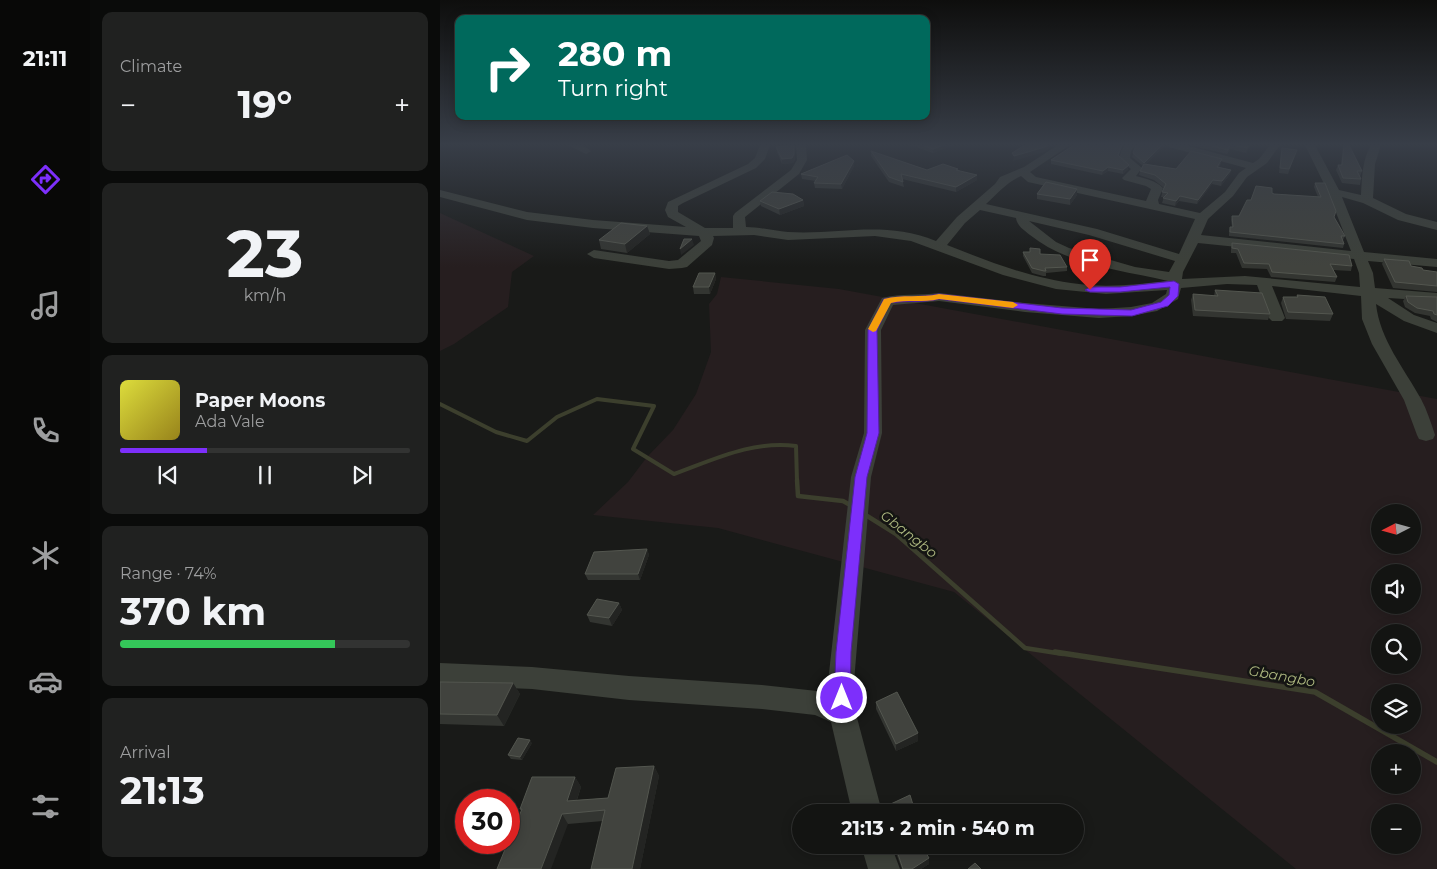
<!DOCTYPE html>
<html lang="en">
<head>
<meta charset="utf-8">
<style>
	body { margin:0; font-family:Montserrat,sans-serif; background:#202120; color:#f1f3f6; height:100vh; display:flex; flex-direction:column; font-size:19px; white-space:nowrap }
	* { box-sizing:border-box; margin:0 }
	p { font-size:16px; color:#9d9e9f }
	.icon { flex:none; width:28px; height:28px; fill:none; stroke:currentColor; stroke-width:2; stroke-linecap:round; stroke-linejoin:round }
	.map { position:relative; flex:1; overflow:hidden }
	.details { display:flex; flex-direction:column; gap:12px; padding:12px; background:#0a0b0a; width:350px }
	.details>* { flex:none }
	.hud { position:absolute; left:15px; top:15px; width:475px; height:105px; border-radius:10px; box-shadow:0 2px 12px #0003,0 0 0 1px #323332; background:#00695c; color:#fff; overflow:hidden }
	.needle { width:32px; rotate:264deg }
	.fabs { position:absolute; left:931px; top:504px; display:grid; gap:10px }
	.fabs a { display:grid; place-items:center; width:50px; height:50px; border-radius:50%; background:#131412; box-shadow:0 2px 12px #0003,0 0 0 1px #323332; font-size:25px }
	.speed { position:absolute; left:15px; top:789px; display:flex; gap:10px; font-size:25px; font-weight:700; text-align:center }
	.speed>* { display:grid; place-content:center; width:65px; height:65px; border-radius:50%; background:#131412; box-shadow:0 2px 12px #0003,0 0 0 1px #323332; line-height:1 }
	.speed .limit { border:8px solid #d22; background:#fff; color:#111 }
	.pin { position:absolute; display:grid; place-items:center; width:42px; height:42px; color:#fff; margin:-51px -21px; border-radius:50% 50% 50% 0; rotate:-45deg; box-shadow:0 0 5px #0007 }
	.pin .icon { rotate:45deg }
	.me { position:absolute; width:55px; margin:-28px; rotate:0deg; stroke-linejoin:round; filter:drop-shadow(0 0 4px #0008) }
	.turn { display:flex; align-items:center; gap:18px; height:105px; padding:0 20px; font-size:22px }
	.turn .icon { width:65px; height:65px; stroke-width:2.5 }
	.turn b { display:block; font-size:35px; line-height:42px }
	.big { font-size:38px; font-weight:700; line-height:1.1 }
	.details .tile { flex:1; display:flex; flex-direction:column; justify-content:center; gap:8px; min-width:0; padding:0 18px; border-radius:10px; background:#202120 }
	.details .dial { align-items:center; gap:0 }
	.dial b { font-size:65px; line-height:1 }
	.song { display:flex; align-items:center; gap:15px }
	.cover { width:60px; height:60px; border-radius:8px; background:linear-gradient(135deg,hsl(60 70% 55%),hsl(50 70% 35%)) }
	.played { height:5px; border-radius:2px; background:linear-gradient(90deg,#7d2ffb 30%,#323332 30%) }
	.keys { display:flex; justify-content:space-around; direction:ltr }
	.heat { display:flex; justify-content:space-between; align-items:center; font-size:28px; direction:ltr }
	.charge { height:8px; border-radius:4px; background:linear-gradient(90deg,#34c759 74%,#323332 0) }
	.trip { position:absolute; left:352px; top:804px; width:292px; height:50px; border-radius:25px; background:#131412; box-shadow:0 2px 12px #0003,0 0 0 1px #323332; font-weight:700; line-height:50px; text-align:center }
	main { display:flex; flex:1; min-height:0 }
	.tabs { display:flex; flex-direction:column; width:90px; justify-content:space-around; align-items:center; background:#080807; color:#9d9e9f }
	.tabs .icon { width:35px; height:35px }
	.tabs .current { color:#7d2ffb }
	.tabs b { font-size:22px; color:#f1f3f6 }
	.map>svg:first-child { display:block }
</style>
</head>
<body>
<main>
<nav class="tabs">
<b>21:11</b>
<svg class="icon current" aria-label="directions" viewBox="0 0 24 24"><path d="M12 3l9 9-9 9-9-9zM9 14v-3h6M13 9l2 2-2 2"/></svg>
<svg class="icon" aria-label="music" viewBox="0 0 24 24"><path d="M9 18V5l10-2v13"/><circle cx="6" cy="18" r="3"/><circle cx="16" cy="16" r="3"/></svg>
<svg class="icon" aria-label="phone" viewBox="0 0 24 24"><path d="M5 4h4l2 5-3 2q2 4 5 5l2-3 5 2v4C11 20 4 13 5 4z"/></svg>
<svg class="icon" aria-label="climate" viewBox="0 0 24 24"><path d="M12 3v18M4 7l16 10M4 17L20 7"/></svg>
<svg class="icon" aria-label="car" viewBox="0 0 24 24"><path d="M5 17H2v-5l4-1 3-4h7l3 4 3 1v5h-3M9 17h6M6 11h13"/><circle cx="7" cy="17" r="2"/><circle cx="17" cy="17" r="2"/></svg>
<svg class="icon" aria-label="filters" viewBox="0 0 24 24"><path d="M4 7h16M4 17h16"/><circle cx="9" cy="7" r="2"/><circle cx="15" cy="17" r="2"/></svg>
</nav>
<section class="details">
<div class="tile"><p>Climate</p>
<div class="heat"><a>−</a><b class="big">19°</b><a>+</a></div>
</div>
<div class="tile dial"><b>23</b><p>km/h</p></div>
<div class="tile">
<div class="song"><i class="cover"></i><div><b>Paper Moons</b><p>Ada Vale</p></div></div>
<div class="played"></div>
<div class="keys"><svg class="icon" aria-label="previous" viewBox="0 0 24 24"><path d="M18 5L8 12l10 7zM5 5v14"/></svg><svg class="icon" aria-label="pause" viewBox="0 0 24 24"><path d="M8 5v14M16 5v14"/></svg><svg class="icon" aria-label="next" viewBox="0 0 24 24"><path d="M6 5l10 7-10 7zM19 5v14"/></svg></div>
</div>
<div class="tile"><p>Range · 74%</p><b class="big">370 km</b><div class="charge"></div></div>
<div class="tile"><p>Arrival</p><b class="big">21:13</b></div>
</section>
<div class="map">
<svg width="997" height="869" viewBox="0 0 997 869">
	<rect width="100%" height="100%" fill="#191a18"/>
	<!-- green -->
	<path fill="#261e1f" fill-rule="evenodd" d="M0,213L94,256L72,272L68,307L14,344L0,351Z
		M281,277L399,289L997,399V869H856L514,592L278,528L153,515L188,482L207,457L233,430L256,394L271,352L269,304L277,294ZM940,512H972V545H940ZM940,572H972V605H940ZM940,632H972V665H940ZM940,692H972V725H940ZM940,752H972V785H940ZM940,812H972V845H940Z"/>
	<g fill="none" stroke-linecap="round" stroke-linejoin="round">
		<!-- stream-far2 -->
		<path stroke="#3c3f2d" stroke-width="4" d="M0,404L56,432L87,441L117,417L157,399L214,406L193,449L234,474C273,460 313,440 356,446L357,481"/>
		<!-- stream-far1 -->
		<path stroke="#3c3f2d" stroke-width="4.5" d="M357,480L358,496L403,501L412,506
			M424,514L456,534L585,648L623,654"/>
		<!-- stream -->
		<path stroke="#3c3f2d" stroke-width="5.5" d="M615,652L875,692L997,762"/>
		<!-- minor -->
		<path fill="#3c4039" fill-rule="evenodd" d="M128,145H142L151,151L146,154Z
			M320,145H330L325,159L316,168L243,203L238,206V212L265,228H293V216L295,213L351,170L357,160L356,145H366L367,160L359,174L305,217L306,227C320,227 334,231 348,232C401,235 443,220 496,241L517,217L555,184L560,177L584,167L618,145H630L590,172L596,177L706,201L711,189L706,186L684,180L682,178L691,169L679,159L681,151L685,145H696L691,151L690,158L702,168L696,176C706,179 715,180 723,188L718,200L719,204L760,213L785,192L799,173L806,168L729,147L728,145H745L813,163L819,159L830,145H840L827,163L807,177L793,196L768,219L761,235L911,251L888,192L865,145H875L899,190L921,195C922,178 922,160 931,145H941L935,164L933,198L966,214L997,222V230L958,220L923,203L902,197L924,252L997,259V267L928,261L933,273L935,288L997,293V301L948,298L974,315L997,323V333L964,321L936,304C940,340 964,368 981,399C987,410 991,423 995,435L993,439L986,441L979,439L977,435L964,400L932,344L922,319L921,296L832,286L845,318L842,321H832L829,318L817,285L787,284L741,288L738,299L717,311L691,316L659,318L585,312L499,301L453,305L441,330L442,433L431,477L414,682L416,714L442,812H412L391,722L375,715L322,709L189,700L92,689L0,685V663L92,667L189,676L322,685L377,691L389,695L388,682L411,477L424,433L425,330L442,298C461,293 480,296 499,293L585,303L659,309L691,307L712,303L726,294L727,290L666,294L616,289L563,275L471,241L435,236L348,240L314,235L273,236L274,238L272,245L247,267L242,268L229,269L154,258L147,254L154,250L229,261L238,260L261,241L259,236L153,228L87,220L0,197V190L87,212L153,220L246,227L228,217L225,210L228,202L308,164L315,158ZM581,176L588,182L755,219L739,254L657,229L546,204C558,193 567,182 581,176ZM540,210L576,218C577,226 584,230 590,235C629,266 682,270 728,281C699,284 669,288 639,284C593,279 550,262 507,245L525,223ZM589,221L649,235L735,261L729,272L695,267L629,248L616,242ZM758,243L914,259L919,273L920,287L805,276L742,279L743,272Z
			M421,845H451L460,869H428Z"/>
	</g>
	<!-- wall -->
	<path fill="#333531" d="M354,145L355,160L353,163L342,164L337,152L336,147Z
		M470,145H514L493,153Z
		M683,145L679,155L688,169L683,174L668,171L662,175L611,164V160Z
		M696,145H725L706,164L736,169L781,163L779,167L791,170L790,174L781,186L772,184L757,204L739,201L735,206L722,203L724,197H721L724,188L714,180L699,175L700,171L703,166L692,157Z
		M749,145H810L806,153L790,149L787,154Z
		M903,145H909L922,171L920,177L921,179L920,185L902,183L896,170L898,165H901Z
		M842,148L857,150L848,174L839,173L841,152Z
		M431,151L487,170H518L537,180L516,192L462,179L464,187L449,182L431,156Z
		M414,166L402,189L375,188L374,183L376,181L362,179L361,174Z
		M875,183L905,236L903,240L904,244L903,248L789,236V231L790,227H792L791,220L792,216H799L811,200L832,193L834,194L878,197L874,187Z
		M597,194L637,195L630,205L597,199Z
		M363,200L364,206L340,215L321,206L320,201Z
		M207,226L210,234L187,253L161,249L159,240Z
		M792,243L912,266L911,271L893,270L897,277L895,282L831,277L827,269L802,268L796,253H791V248Z
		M583,252L600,254L627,267V271L606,273V276H603L592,273L583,256Z
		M944,259L971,266L983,270L997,272V292L953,288L942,264Z
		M275,273L276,279L270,294H254L253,287Z
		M775,290L830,314L828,320L753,316L751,300L753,294L774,296Z
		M857,295L893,314L890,321L846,319L841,303L843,297H857Z
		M966,296L997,297V322L991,319L990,316L975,313L965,307L963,301Z
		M207,549L209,555L200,580H148L145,574Z
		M179,603L182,610L172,626L150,622L147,615Z
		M0,682L73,683L80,694L64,726L0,724Z
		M436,702L478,741L456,751L436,709Z
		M92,743L82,760L71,759L68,755Z
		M214,766L219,776L200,869H151L163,821L128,824L81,811L80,809L135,777L141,787L137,800L168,798Z
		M453,845H481L489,864L481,869H462Z"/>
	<!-- shaded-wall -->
	<path fill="#232422" d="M226,145H237L227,148Z
		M504,145H514L493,153V149Z
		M608,145H614L604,152L573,161L574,156Z
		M722,145H725L703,167L704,163Z
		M354,154L355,160L353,163L342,164V159Z
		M414,161V166L402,189L401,184Z
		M689,165L688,169L683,174V170Z
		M668,167V171L662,175L663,171Z
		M791,170L790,174L781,186L782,181Z
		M537,175V180L516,192V187Z
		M773,180L772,184L757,204L758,200Z
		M637,189V195L630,205V199Z
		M740,196L739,201L735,206L736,201Z
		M363,200L364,206L340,215L339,209Z
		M207,226L210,234L187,253L185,244Z
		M252,239L254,245L241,255L240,249Z
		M275,273L276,279L270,294L269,287Z
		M207,549L209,555L200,580L198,574Z
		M179,603L182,610L172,626L169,618Z
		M73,683L80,694L64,726L57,715Z
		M478,733V741L456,751V744Z
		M90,740L92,743L82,760L80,757Z
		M214,766L219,776L200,869H192Z
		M135,777L141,787L133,811L127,801Z
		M474,808L475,812H466Z
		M122,814L128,824L111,869H101Z
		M489,858V864L481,869H472Z"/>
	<!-- building -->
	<path fill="#41433e" stroke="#53564f" d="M354,145V154L352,158L342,159L336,147Z
		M481,145H504L493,149Z
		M585,145H608L605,147L574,156L572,153Z
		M634,145H682L678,155L689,165L683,170L668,167L663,171L611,160Z
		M696,145H722L704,163L693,153Z
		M768,145H790L788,150Z
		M793,145H809L807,148Z
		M904,145H909L922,171H917L921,179L903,178L898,165H902Z
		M842,148L857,150L849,169L840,168Z
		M431,151L487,170L503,164L518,169L516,170L537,175L516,187L461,174L463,182L449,177Z
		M751,151L782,159L777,167L791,170L782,181L773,180L758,200L740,196L736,201L723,198L728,193L722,192L726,184L715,175L700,171L704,164L736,169Z
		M407,155L414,161L401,184L374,183L378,177L361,174Z
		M606,182L637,189L630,199L597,194Z
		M875,183H885L896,211L894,217L905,236H901L904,244L790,232V227H793L792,216H799L807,200H811L816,186L832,188V193L834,194L881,197Z
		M332,192L353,194L363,200L339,209L320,201Z
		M181,223L207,226L185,244L159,240Z
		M244,239H252L240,249Z
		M792,243L909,255L912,266L890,264L897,277L832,272L829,264L804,263L798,249L792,248Z
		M590,248L600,249V254L620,255L627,267L605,268L606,271H604L592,268L583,252H590Z
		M944,259L969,261L971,266L982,268L983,270L997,272V286L955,282Z
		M259,273H275L269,287H253Z
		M775,290L822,293L830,314L755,310L753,294L778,296Z
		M857,295L885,297L893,314L848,312L843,297H858Z
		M966,296L997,297V315L994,314L993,311L977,308L968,302Z
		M207,549L198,574H145L154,552Z
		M157,599L179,603L169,618L147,615Z
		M0,682L73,683L57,715L0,714Z
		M457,692L478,733L456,744L436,702Z
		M78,738L90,740L80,757L68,755Z
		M214,766L192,869H151L165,810L122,814L101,869H57L68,842H69V840L82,809H80L92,777H135L127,801L168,798L176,768Z
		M470,795L474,808L466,812H441L440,809Z
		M455,845H481L489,858L472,869H463Z
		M535,863L541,869H528Z"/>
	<!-- sky -->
	<linearGradient id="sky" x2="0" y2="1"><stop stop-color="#0e0e0d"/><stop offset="0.54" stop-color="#383e48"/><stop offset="1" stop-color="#383e48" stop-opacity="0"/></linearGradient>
	<rect width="997" height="267" fill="url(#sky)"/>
	<!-- route -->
	<path fill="#7d2ffb" stroke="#511fa3" d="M734,281L739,284L738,296L728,306L692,316L622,314L499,299C483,303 467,300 450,303L437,330L439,433L427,477L411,652L410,698L408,703L402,705L396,703L394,698L396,652L415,477L427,433L428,330L444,299C463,295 481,298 499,294L622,308L691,310L721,302L729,295L730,287L680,292H650L645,290L650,287H680Z"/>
	<!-- slow -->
	<path fill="#f59e0b" d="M499,294L573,302L578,305L573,308L499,299C483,303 467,299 451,303L436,331L433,332L428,329L444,299C462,294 481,298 499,294Z"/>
	<g text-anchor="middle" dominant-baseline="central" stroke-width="5" stroke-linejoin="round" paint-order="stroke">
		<!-- water labels -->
		<g font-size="14" font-style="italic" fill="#adb77f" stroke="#141513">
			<text transform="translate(469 534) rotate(38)">Gbangbo</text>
			<text transform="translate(842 676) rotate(10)">Gbangbo</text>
		</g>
	</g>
</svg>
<div class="fabs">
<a><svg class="needle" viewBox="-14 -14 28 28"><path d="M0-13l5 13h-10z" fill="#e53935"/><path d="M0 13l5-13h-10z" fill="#9d9e9f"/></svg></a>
<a><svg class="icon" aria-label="sound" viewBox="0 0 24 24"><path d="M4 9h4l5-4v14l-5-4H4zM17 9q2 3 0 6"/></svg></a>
<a><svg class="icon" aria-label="search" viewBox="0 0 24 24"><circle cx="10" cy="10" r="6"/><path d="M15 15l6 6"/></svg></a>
<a><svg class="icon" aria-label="layers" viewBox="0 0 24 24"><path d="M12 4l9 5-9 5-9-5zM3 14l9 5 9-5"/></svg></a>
<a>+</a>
<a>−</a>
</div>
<div class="speed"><div class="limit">30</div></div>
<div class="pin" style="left:650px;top:290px;background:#d93025"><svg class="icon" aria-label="arrive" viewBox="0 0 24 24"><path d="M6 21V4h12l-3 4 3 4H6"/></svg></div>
<svg class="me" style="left:402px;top:698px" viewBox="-20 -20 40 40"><circle r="17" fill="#7d2ffb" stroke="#fff" stroke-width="3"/><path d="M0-11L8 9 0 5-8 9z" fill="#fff"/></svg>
<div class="trip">21:13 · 2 min · 540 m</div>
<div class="hud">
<div class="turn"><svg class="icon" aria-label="right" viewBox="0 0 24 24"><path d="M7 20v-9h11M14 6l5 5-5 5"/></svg><div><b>280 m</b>Turn right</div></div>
</div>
</div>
</main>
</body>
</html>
